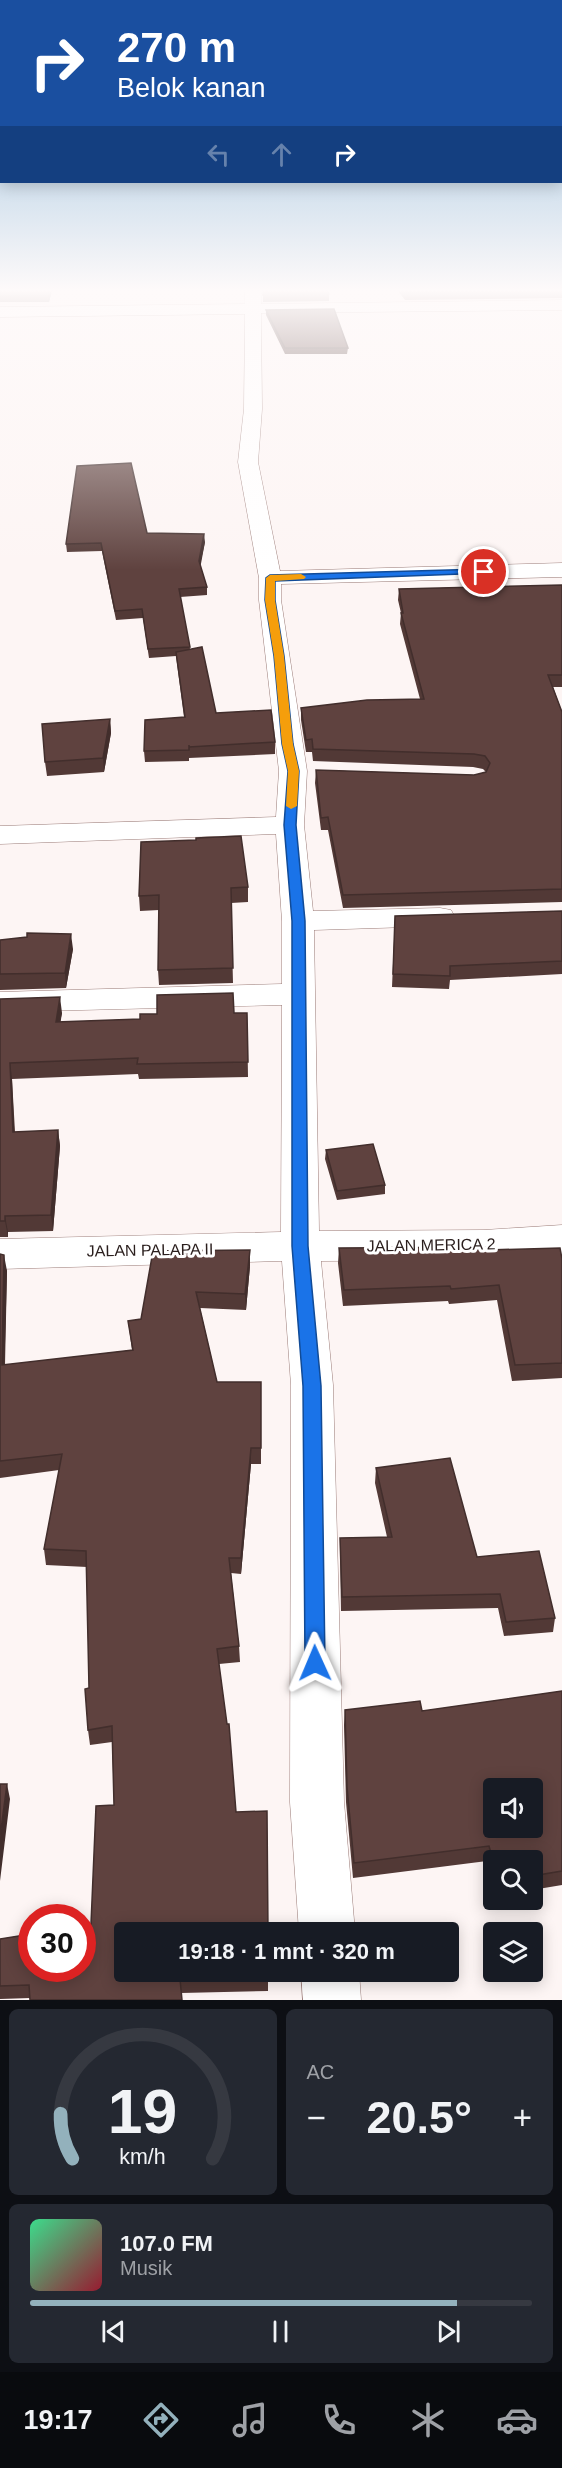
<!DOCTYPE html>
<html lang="id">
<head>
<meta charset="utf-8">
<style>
	body { margin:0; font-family:Helvetica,sans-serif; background:#242831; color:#f1f3f6; height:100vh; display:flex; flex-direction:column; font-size:22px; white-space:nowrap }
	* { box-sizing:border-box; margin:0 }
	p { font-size:20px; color:#9ea1a6 }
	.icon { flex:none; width:33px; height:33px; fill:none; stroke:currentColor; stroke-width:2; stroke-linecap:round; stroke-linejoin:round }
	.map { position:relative; height:2000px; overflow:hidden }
	.drawer { display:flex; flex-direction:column; gap:9px; padding:9px; background:#0d0f14; flex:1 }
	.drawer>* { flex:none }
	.top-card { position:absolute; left:0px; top:0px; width:562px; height:183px; box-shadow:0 3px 15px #0003; background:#1a4fa0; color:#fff; overflow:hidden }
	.fabs { position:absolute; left:483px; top:1778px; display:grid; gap:12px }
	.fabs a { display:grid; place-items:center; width:60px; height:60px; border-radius:6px; background:#171b24; box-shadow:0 3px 15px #0003; font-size:30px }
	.speed { position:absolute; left:18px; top:1904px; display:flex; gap:12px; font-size:30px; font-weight:700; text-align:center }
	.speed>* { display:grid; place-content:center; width:78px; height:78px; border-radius:50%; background:#171b24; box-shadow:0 3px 15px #0003; line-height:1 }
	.speed .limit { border:9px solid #d22; background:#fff; color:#111 }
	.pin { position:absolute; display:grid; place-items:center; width:51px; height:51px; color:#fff; margin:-26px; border:3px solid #fff; border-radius:50%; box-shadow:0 2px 6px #0007 }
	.me { position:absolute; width:66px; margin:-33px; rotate:359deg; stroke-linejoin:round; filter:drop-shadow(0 0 4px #0008) }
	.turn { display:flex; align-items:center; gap:21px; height:126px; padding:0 18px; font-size:27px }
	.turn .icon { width:78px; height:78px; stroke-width:2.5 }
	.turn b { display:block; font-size:42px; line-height:51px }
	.lanes { display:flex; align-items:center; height:57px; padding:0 18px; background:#0003; justify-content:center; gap:30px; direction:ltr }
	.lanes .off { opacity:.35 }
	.big { font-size:45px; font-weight:700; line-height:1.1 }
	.drawer .tile { flex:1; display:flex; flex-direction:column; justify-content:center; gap:9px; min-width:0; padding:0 21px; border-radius:9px; background:#242831 }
	.drawer .dial { align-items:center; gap:0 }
	.dial svg { height:156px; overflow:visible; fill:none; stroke:#363941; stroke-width:7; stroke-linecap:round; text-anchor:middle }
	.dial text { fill:#f1f3f6; stroke:none }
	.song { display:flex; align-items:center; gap:18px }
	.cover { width:72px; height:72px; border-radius:9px; background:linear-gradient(135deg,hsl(150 70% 55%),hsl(350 70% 35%)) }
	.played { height:6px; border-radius:3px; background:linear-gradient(90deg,#93b1bc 85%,#363941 85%) }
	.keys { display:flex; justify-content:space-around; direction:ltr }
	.heat { display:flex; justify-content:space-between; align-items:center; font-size:33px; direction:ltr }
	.drawer .tiles { flex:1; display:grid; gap:9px; grid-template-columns:1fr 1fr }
	.tile:last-child { grid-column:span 2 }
	.trip { position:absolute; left:114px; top:1922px; width:345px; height:60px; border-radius:6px; background:#171b24; box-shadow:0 3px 15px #0003; font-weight:700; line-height:60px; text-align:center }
	.tab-bar { display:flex; height:96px; justify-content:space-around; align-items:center; background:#090b0e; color:#9ea1a6 }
	.tab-bar .icon { width:42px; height:42px }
	.tab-bar .selected { color:#93b1bc }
	.tab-bar b { font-size:27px; color:#f1f3f6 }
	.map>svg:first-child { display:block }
</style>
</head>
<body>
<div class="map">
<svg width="562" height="2000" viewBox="0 0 562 2000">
	<rect width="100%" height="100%" fill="#fdf5f4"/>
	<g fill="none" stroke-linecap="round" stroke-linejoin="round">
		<!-- minor casing -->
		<g stroke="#9b7c78" stroke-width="1">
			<path id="minor" d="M245,290H261V304L562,300V310L261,313L262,409L258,462L280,571L562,563V577L281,584V600L307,771L304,825L313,911L440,908L451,910L455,917L451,924L440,926L314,930L319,1231L484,1230L562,1225V1255L484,1260L321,1261L333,1385L344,1802L355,1932H299L290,1802L291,1385L282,1261L0,1269V1239L281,1232L282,1005L0,1012V992L282,984V921L276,834L0,844V826L276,817L279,771L259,600V578L238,462L244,409L245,314L0,317V307L245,304Z
				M301,1971H359L361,2000H303Z"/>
		</g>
		<!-- minor -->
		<use href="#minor" fill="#fff" fill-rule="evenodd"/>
	</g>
	<!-- wall -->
	<path fill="#523936" d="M0,290H52L49,302H0Z
		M263,290L329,294V301L263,302Z
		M397,290H562V298L405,300Z
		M266,310L348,348L347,354H285L266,315Z
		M147,533L205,542L200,565L207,587V595L180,597L190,649L216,713L275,742V754L189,758V757V761L145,762L144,751L184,717L176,656L149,658L143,618L116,620L102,551L67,552L66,544Z
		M562,585V687H553L562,712V902L343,908L328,830H321L315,783L316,770L474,775L486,772L483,769L473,767L313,761L312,752H306L301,720V708L420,699L400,624L401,613L398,600L399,589Z
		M110,719L111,733L104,772L47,776L45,762Z
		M141,842L248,887V902L231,903L233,983L159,985L158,970L159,910L140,911L139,896Z
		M562,911V974L450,980L449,989L392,987L395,916Z
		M0,940L73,949L66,988L0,990Z
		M0,999L62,1013L60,1022L140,1019L247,1013L248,1077L139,1079L138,1074L12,1079L15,1132L58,1130L60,1146L53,1231L8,1232V1237H0Z
		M326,1150L385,1185V1194L337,1200L325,1159Z
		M339,1248L487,1250L562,1259V1378L512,1381L497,1300L449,1304L448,1301L343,1306L338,1263Z
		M0,1254L7,1271L5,1365L132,1350L128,1321L141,1319L250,1266L246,1310L200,1308L217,1382H261V1464H251L241,1574L231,1573L239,1646L240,1662L219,1664L236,1812L268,1971V1991L181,1993L0,1999V1939L91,1924L114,1805L112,1742L90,1745L88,1730L89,1688L87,1567L46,1565L44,1549L59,1470L0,1478Z
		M376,1468L477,1557L555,1618L553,1632L504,1636L498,1608L341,1611L340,1553V1538L387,1537L375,1483Z
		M562,1691V1885L532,1890V1860H494V1890L487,1861L353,1878L346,1802L344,1725L345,1710L422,1711Z"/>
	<!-- shaded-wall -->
	<path fill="#422e2c" d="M50,290H52L49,302L48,295Z
		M204,534L205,542L200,569L199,561Z
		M110,719L111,733L104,772L103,758Z
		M71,934L73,949L66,988L65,973Z
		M60,997L62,1013L58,1038L56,1022Z
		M10,1063L12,1079L15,1148L13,1132Z
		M58,1130L60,1146L53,1231L51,1215Z
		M5,1216L8,1232V1237L5,1221Z
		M250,1250V1266L246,1310L245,1294Z
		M4,1255L7,1271L4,1381L2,1365Z
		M251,1448V1464L241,1574V1558Z
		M7,1784L10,1799L0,1881V1837Z"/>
	<!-- building -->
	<path fill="#5f423f" stroke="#422e2c" stroke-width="1.5" fill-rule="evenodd" d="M0,290H50L48,295L0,296Z
		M263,290H328L329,294L263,295Z
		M403,290H562L405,292Z
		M334,309L348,348H285L266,310Z
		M131,463L147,533L204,534L199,561L207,587L179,589L190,647L148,649L142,609L115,611L101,543L66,544L77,466Z
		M562,585V675H548L562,712V889L343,895L328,817L321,818L316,770L474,775L486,772L490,763L485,756L474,754L313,749L312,739L306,740L301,708L367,700L424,699L401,613H403L399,589Z
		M202,647L216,713L271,710L275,742L189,747V745V750L144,751L145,720L185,717L176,652Z
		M110,719L103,758L45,762L42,724Z
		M241,836L248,887L231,888L233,968L158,970L159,895L139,896L141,842L196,840V838Z
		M562,911V961L450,966V976L393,974L395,916Z
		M27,933L71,934L65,973L0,974V940L27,937Z
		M233,993L234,1013H247L248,1062L137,1064L138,1058L10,1063L13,1132L58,1130L51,1215L5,1216V1221H0V999L60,997L56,1022L140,1019V1014H157V995Z
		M373,1144L385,1185L337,1191L326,1150Z
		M486,1247L487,1250L560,1248L562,1259V1363L515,1365L499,1285L451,1289L450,1286L344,1290L339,1248Z
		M250,1250L245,1294L196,1292L217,1382H261V1448H251L241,1558H229L239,1646L217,1649L227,1724H229L236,1812L267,1811L268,1932H124V1971H268V1977L180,1979L182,2000H30L29,1985L0,1986V1939L32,1934V1968H82V1926L91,1924L96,1806L114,1805L112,1726L88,1730L85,1689L89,1688L86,1551L44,1549L62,1454L0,1461V1254L4,1255L2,1365L133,1350L128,1321L141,1319L153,1251Z
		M450,1458L477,1557L539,1551L555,1618L506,1622L500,1594L342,1597L340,1538L392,1537L376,1468Z
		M562,1691V1871L532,1876V1860H494V1863L489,1846L354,1863L347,1787L345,1710L420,1701L422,1711ZM494,1788H532V1827H494Z
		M0,1784H7L0,1837Z"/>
	<!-- sky -->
	<linearGradient id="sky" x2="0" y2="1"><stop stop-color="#85b4d8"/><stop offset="0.51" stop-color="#fefafa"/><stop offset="1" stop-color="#fefafa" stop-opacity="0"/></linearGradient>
	<rect width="562" height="570" fill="url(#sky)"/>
	<!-- route -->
	<path fill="#1a73e8" stroke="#114b97" stroke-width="1.5" d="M484,569L489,572L488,573L275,581V600L284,656L293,744L299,771L296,825L305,921L308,1246L321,1386L325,1663L322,1670L315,1673L308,1670L305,1663L303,1386L292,1246V921L284,825L288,771L282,744L274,656L265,600L266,578L270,575Z"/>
	<!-- slow -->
	<path fill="#f59e0b" d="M301,574L306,577L304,579L275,581V600L284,656L293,744L299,771L297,806L291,809L286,806L288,771L282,744L274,656L265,600L266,578L270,575Z"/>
	<g text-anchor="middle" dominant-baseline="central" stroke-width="6" stroke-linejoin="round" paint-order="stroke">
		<!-- street labels -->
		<g font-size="16" fill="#2a1e1d" stroke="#fff">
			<text transform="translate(431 1245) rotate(-1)">JALAN MERICA 2</text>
			<text transform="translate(150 1250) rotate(-1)">JALAN PALAPA II</text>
		</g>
	</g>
</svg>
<div class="fabs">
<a><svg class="icon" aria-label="sound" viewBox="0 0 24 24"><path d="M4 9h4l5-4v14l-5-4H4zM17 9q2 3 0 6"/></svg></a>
<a><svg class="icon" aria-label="search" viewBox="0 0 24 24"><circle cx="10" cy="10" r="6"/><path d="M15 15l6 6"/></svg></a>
<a><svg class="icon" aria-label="layers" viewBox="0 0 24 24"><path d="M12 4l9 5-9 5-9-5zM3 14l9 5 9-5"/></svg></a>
</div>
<div class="speed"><div class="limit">30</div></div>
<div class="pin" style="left:484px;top:572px;background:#d93025"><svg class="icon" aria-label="arrive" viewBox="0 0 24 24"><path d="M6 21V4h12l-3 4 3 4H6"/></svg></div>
<svg class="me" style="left:315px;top:1663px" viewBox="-20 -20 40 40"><path d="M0-17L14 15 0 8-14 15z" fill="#1a73e8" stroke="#fff" stroke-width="4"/></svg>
<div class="trip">19:18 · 1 mnt · 320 m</div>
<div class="top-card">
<div class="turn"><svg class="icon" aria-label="right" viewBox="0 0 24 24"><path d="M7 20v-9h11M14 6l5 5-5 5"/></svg><div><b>270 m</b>Belok kanan</div></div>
<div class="lanes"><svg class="icon off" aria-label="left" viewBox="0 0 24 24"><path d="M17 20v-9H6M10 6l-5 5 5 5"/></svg><svg class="icon off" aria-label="ahead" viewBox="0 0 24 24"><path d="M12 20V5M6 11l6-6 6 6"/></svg><svg class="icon" aria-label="right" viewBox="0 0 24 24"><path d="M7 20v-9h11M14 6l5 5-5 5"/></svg></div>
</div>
</div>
<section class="drawer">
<div class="tiles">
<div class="tile dial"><svg viewBox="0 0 100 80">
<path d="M14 69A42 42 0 1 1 86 69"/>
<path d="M14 69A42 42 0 0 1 8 46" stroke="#93b1bc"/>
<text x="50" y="56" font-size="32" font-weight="700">19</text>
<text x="50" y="72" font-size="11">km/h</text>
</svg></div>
<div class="tile"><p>AC</p>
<div class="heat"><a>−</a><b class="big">20.5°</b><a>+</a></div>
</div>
<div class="tile">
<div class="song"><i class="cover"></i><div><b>107.0 FM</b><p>Musik</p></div></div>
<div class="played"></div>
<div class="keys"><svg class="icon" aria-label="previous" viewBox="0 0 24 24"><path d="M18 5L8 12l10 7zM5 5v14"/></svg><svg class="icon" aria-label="pause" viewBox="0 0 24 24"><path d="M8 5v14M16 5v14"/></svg><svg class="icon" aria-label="next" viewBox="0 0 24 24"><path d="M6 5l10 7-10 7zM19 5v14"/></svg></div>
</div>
</div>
</section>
<nav class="tab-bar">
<b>19:17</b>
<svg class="icon selected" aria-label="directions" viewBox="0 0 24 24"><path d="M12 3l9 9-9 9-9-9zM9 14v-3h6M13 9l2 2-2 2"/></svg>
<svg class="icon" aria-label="music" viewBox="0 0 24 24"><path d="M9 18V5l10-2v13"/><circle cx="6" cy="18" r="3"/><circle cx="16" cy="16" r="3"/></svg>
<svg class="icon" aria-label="phone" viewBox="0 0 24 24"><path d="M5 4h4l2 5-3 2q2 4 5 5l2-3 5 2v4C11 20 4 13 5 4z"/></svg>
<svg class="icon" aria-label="climate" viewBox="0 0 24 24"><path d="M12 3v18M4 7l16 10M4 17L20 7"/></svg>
<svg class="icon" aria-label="car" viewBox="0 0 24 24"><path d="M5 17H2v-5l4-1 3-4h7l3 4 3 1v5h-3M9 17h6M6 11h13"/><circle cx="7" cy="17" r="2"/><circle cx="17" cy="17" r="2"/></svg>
</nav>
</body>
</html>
